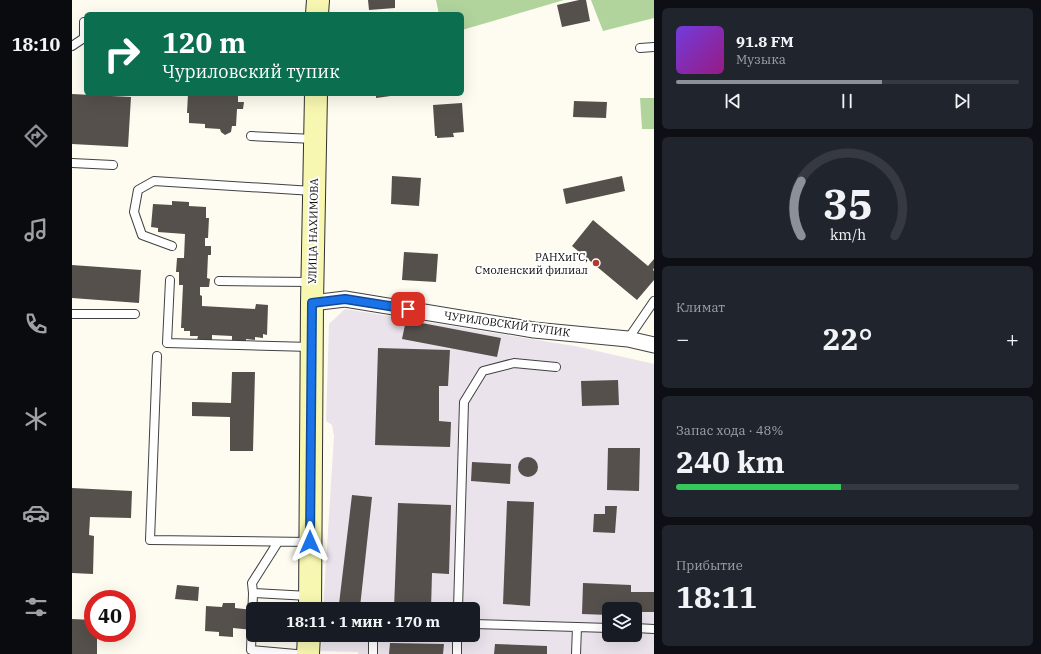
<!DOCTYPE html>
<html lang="ru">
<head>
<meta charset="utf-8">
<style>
	body { margin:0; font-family:"IBM Plex Serif",serif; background:#20242c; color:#f1f3f6; height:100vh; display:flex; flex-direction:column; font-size:15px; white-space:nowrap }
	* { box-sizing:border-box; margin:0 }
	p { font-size:13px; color:#9ea1a6 }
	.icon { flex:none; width:22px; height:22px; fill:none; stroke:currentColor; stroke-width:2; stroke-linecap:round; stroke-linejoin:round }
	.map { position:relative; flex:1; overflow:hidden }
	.panel { display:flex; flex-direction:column; gap:8px; padding:8px; background:#0d0f14; width:387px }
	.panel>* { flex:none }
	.hud { position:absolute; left:12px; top:12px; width:380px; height:84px; border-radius:6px; box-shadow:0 4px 16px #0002; background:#0b6e4f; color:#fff; overflow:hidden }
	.controls { position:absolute; left:530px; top:602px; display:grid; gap:8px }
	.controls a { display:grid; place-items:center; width:40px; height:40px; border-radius:6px; background:#171b24; box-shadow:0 4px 16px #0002; font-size:20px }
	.speed { position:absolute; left:12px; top:590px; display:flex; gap:8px; font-size:20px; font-weight:700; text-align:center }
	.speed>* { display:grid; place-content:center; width:52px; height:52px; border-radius:50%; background:#171b24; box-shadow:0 4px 16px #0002; line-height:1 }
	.speed .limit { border:6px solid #d22; background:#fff; color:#111 }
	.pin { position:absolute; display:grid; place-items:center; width:34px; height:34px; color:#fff; margin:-17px; border-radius:8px; box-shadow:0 2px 6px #0006 }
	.me { position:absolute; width:44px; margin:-22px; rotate:0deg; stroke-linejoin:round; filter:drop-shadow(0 0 3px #0008) }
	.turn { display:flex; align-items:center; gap:14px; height:84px; padding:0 12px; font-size:18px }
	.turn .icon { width:52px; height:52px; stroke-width:2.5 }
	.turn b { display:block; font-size:28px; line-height:34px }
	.big { font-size:30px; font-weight:800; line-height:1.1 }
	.panel .card { flex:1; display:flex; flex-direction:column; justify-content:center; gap:6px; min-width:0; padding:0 14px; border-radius:6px; background:#20242c }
	.panel .dial { align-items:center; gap:0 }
	.dial svg { height:104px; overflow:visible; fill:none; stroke:#363941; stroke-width:7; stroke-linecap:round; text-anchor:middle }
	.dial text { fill:#f1f3f6; stroke:none }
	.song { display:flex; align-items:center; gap:12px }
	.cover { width:48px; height:48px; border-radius:6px; background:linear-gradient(135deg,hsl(260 70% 55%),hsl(310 70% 35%)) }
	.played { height:4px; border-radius:2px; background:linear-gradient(90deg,#8c9099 60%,#363941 60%) }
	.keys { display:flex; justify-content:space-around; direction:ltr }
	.heat { display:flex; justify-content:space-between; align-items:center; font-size:22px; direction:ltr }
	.charge { height:6px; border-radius:3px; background:linear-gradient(90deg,#34c759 48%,#363941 0) }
	.trip { position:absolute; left:174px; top:602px; width:234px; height:40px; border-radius:6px; background:#171b24; box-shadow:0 4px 16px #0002; font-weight:800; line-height:40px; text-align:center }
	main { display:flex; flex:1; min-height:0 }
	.menu { display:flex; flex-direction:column; width:72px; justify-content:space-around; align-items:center; background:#090b0e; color:#9ea1a6 }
	.menu .icon { width:28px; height:28px }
	.menu .current { color:#8c9099 }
	.menu b { font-size:18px; color:#f1f3f6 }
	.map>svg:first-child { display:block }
</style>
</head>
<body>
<main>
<nav class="menu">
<b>18:10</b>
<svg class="icon current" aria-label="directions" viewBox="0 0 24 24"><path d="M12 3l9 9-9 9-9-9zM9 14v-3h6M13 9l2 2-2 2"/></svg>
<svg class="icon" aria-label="music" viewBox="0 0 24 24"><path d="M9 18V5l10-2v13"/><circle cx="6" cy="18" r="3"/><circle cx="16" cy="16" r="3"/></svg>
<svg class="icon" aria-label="phone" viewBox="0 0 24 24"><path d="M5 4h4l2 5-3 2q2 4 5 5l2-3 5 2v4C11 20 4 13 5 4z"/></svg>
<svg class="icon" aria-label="climate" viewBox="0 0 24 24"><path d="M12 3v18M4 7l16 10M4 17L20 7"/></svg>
<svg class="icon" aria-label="car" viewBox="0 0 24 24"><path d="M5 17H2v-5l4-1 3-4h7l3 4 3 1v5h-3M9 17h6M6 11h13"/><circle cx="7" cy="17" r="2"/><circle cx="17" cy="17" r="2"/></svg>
<svg class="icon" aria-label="filters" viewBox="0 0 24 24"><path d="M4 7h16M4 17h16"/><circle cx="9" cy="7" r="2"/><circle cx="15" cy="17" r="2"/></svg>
</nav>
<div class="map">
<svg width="582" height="654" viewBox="0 0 582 654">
	<rect width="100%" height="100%" fill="#fefcf0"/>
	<!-- industrial -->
	<path fill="#ebe3ec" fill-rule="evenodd" d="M273,309L503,346L582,364V654H286V652L249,651L250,635H401V609H251L262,436L260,425L254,421L257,324ZM537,609H563V635H537Z"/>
	<!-- forest -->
	<path fill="#b1d49d" d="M364,0H492L390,30V14H367Z
		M519,0H582V18L531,31Z
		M568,98H582V129H570Z"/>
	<!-- building -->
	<path fill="#55504b" d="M296,0H323V8L297,10Z
		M507,0H514L518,21L490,27L485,5Z
		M0,94L59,97L56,147L0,144Z
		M116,94H166V102H172L171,109H165L164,126H160L159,132L153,135L149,132L148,129L133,128V124L117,123V113H115Z
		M304,94H326V95L304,98Z
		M502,101L535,102L534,118L501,117Z
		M390,103L392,132L381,133L382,137L365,138V136H363L361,105Z
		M320,176L349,178L347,206L319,204Z
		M550,176L553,191L494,204L491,189Z
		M100,201L117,202V206L134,207V218H137L136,238H133V246H139V255H136L135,278L138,279L137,287H128V295L130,296V306L183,309L184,304L196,305L195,335L191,334V338L183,337V340L174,339V341H160V336L140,335V341L125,340L126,336H118V331H112V328H109L111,285H107V272H104L105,258H112L113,234L86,232V228L79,227L81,204L100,205Z
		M521,220L576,266L582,259V268L581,270L582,271V280L565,300L500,246Z
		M332,252L366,254L364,282L330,280Z
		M0,265L69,270L67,303L0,298Z
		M334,320L429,338L425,357L330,339Z
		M306,348L378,350L376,386H367V421L379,422L378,447L303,445Z
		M160,372H183L181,451H158V417L120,416V402L159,403Z
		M546,380L547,405L510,406L509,381Z
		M536,448H568L567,491L535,490Z
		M446 467a10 10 0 1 1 20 0a10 10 0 1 1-20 0Z
		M400,462L439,464L438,484L399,481Z
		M0,488L60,491L59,518L18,517L17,535L22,536L21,574L0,573Z
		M280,495L300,497L288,607L267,604Z
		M435,501L462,502L458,606L431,604Z
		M326,503L379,505L377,574L360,573L359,609H322Z
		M533,506H545L543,533L521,532L522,514H533Z
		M511,583L559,585V592H582V612H563V609H537V615L510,614Z
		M105,585L127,587L126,601L103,599Z
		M151,603H163V608L181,610V630L161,628V637L147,636V632L133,631L134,606L150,607Z
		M0,619L21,620V633H25V654H0Z
		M318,643L372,644L371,654H317Z
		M423,644L475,646V654H422Z"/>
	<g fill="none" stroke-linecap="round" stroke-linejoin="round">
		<!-- lane casing -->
		<g stroke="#414141" stroke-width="10">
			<path id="lane" d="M0,46L12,38V22
				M568,48L582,47
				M179,136L242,139
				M0,163L41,165
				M100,246L70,235L62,212L66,190L82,181L241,191
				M98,280L95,343L239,347
				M147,281L239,282
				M0,314H63
				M556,339L582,301
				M85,356L78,540L237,542
				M181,593L180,583L206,542
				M386,609L392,402L411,371L442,363L484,367
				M401,624L505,627L504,654
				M505,627L537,628
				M563,628L582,629
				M224,654L179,650L181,593L237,596
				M301,654V635
				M385,654V635"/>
		</g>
		<!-- street casing -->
		<g stroke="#414141" stroke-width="17">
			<path id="street" d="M240,303L273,299L462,330L556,339L582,345"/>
		</g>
		<!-- secondary casing -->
		<g stroke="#303030" stroke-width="24">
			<path id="secondary" d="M245,14L246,0
				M238,609L240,303L244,94
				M236,654L237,635"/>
		</g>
		<!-- lane -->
		<use href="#lane" stroke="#fff" stroke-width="8"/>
		<!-- street -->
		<use href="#street" stroke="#fff" stroke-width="15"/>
		<!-- secondary -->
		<use href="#secondary" stroke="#f7f7b1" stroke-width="22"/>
	</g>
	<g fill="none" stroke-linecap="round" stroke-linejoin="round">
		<!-- route casing -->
		<g stroke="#114b97" stroke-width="10">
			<path id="route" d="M238,542L240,303L273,299L336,309"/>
		</g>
		<!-- route -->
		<use href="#route" stroke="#1a73e8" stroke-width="7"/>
	</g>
	<!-- markers -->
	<circle fill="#b13932" stroke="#fff" stroke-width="1.5" cx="524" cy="263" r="4"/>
	<g text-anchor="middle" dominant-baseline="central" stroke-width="4" stroke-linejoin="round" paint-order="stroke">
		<!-- street labels -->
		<g font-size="11" fill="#0e0e0e" stroke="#fff">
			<text transform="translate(241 231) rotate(-89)">УЛИЦА НАХИМОВА</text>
			<text transform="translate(435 324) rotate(8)">ЧУРИЛОВСКИЙ ТУПИК</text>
		</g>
		<!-- poi labels -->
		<g font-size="11" fill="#0e0e0e" stroke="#fff" text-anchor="end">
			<text x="516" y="257">РАНХиГС,<tspan x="516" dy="13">Смоленский филиал</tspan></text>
		</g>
	</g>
</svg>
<div class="controls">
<a><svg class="icon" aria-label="layers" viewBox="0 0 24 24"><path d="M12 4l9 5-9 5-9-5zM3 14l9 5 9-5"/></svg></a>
</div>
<div class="speed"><div class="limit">40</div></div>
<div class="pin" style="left:336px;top:309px;background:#d93025"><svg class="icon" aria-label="arrive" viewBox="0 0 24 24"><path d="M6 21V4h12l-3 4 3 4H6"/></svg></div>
<svg class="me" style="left:238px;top:542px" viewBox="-20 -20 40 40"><path d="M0-17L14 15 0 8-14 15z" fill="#1a73e8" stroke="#fff" stroke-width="4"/></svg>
<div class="trip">18:11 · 1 мин · 170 m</div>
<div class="hud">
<div class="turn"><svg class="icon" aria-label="right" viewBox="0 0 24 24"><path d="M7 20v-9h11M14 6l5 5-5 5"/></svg><div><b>120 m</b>Чуриловский тупик</div></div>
</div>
</div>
<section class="panel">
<div class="card">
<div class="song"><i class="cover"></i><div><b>91.8 FM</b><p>Музыка</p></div></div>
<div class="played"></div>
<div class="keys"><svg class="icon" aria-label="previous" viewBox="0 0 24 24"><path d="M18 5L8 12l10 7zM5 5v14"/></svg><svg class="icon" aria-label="pause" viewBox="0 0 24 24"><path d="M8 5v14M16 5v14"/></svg><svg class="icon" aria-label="next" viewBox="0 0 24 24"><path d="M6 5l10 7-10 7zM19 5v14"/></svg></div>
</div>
<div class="card dial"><svg viewBox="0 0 100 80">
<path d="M14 69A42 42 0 1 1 86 69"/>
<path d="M14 69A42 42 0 0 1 14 27" stroke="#8c9099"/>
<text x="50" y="56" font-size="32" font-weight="700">35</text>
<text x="50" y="72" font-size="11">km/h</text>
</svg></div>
<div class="card"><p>Климат</p>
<div class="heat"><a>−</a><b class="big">22°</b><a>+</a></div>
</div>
<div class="card"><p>Запас хода · 48%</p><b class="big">240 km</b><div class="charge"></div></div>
<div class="card"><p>Прибытие</p><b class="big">18:11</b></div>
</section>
</main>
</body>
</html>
